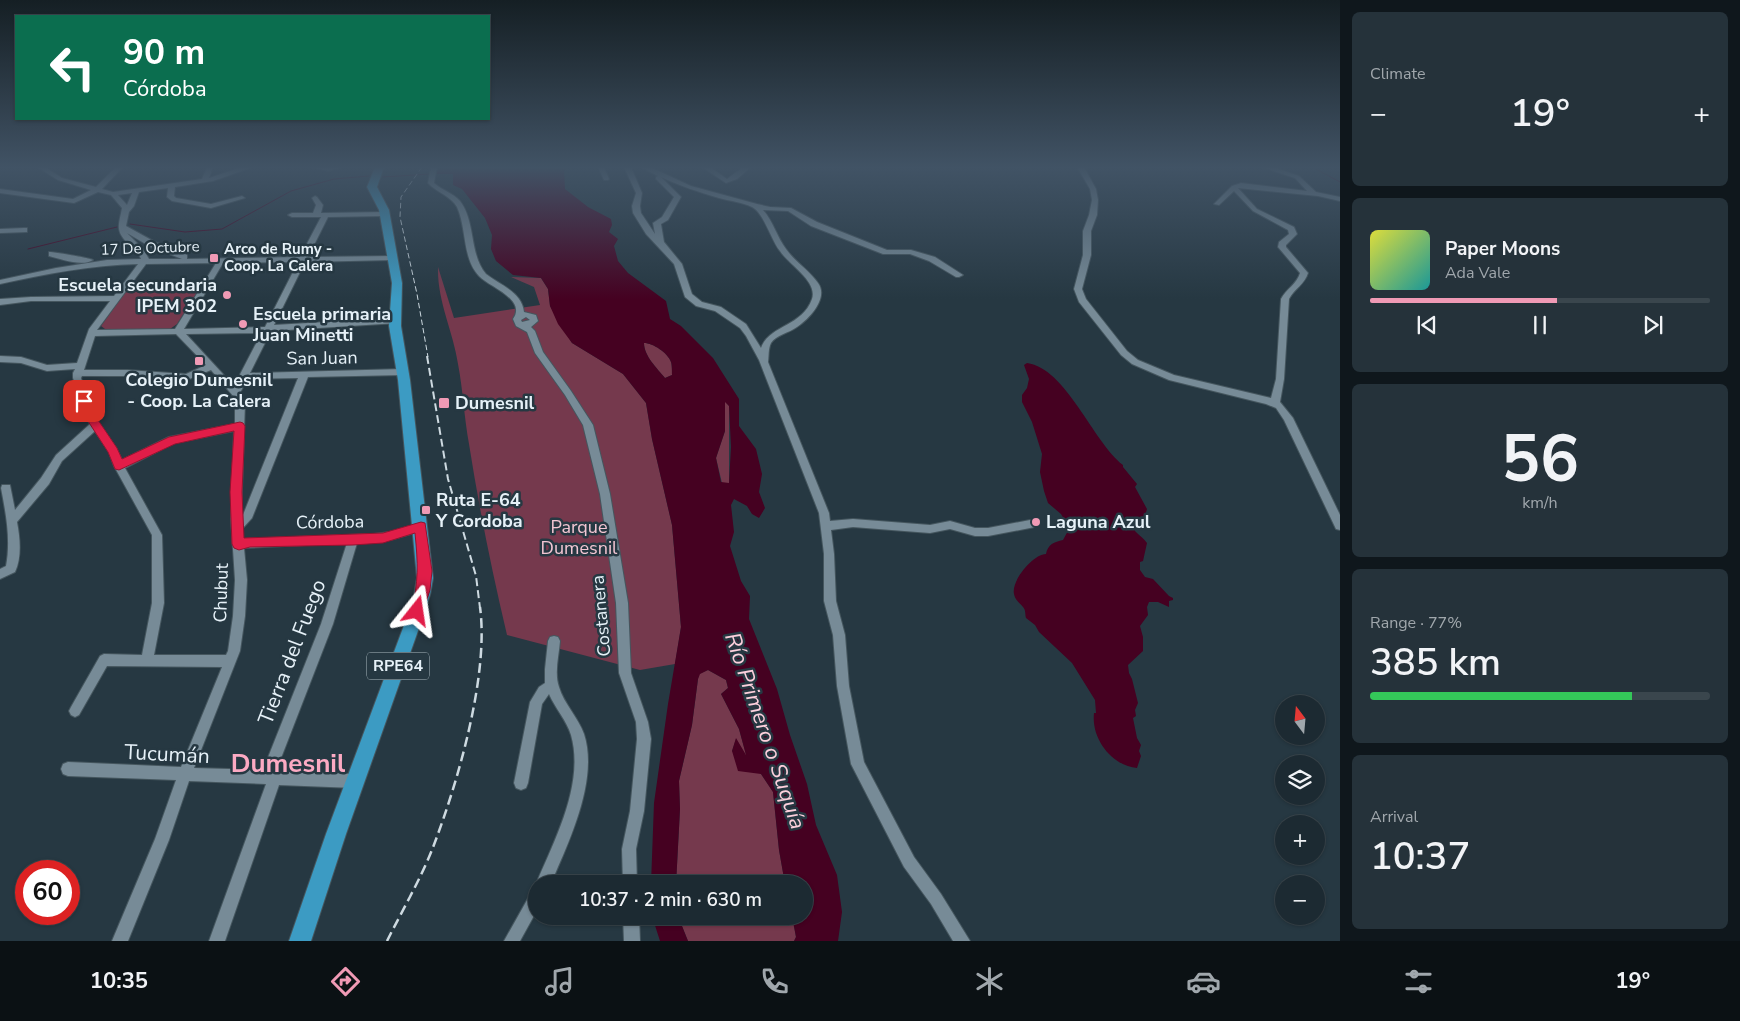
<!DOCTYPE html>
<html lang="en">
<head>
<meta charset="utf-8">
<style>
	body { margin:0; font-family:"Nunito Sans",sans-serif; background:#25323a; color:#f1f3f6; height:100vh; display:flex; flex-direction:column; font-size:19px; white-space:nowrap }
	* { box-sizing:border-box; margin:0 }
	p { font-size:16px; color:#a0a7ac }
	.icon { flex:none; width:28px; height:28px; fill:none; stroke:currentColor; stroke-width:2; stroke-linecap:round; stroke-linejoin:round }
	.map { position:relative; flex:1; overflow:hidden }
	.side { display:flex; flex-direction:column; gap:12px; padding:12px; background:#0f171c; width:400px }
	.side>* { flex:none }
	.banner { position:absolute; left:15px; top:15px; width:475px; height:105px; border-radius:0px; box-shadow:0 1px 4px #0004,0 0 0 1px #3a464d; background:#0b6e4f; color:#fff; overflow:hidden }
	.needle { width:32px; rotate:344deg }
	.fabs { position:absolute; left:1275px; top:695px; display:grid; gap:10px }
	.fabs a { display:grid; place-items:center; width:50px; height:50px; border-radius:50%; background:#1c2a32; box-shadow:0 1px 4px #0004,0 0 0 1px #3a464d; font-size:25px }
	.speed { position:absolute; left:15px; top:860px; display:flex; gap:10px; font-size:25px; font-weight:700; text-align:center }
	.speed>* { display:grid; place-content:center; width:65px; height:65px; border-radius:50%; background:#1c2a32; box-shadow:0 1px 4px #0004,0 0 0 1px #3a464d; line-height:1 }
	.speed .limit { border:8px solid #d22; background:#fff; color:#111 }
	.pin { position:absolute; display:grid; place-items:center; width:42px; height:42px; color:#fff; margin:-21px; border-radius:10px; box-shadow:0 2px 8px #0006 }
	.me { position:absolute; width:55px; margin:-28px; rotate:15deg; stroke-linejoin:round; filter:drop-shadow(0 0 4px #0008) }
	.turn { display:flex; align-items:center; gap:18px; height:105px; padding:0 25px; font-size:22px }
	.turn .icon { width:65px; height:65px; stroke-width:2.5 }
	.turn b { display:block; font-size:35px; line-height:42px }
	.big { font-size:38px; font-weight:600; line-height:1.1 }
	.side .card { flex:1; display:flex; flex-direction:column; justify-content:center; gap:8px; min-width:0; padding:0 18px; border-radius:8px; background:#25323a }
	.side .dial { align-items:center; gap:0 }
	.dial b { font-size:65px; line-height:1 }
	.song { display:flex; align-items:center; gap:15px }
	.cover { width:60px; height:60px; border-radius:8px; background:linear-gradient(135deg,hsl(60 70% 55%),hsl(180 70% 35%)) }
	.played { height:5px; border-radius:2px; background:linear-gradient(90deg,#f09ab5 55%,#3a464d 55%) }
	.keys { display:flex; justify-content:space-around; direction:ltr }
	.heat { display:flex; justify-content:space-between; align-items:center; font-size:28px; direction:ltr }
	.charge { height:8px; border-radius:4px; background:linear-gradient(90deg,#34c759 77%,#3a464d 0) }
	.trip { position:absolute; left:528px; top:875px; width:285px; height:50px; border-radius:25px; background:#1c2a32; box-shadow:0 1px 4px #0004,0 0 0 1px #3a464d; font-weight:600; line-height:50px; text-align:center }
	.menu { display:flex; height:80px; justify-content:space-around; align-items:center; background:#0b1114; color:#a0a7ac }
	.menu .icon { width:35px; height:35px }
	.menu .active { color:#f09ab5 }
	.menu b { font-size:22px; color:#f1f3f6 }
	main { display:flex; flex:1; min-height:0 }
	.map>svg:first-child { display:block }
</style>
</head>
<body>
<main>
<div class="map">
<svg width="1340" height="941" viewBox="0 0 1340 941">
	<rect width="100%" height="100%" fill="#263842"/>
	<!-- green -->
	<path fill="#75394d" d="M438,267L454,318L540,305L534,287L511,277L541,278L548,289L550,306L572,343L623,374L646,403L652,439L672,525L681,627L675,664L640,670L507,635C492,571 479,508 469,444C464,417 463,390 458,364C453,331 437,301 438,267Z
		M167,280L159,292L198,291L177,324L170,329H105L101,326L133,281Z
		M644,343C653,343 668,353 671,362C672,365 672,371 672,375L665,378C657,368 644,356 644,343Z
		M725,401L729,406V483H722L716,458L725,431Z
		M708,670L726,680L728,688L721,694L739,729L747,758L736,739L732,751L761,774L773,792L779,850L785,884H676L680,810L679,781L692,725L698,679L699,674Z
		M678,916H792L796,937L794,941H688Z"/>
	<!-- water -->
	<path fill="#450121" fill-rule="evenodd" d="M452,167H569L564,171L565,189L588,207L611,219L612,225L609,232L618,239L614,246L618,261L628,273L666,301L670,319L681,326L713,358L739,399V426L756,449L762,474L759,492L765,508L759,518L752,514L747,506L734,499L731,505L734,532L730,546L741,581L750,596L749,619L777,689L790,735L807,784L816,825L837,875L842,912L838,941H794L796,937L792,916H804V884H785L779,850L773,792L761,774L738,771L732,751L736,738L746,755L739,729L721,694L728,688L726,680L708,670L700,674L698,679L692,725L679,781L680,809L676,884H651L654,803L668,704L681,627L672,525L652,439L646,403L623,374L572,343L558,324L550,306L548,289L541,278L513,275L496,261L491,249L492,235L485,218L462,189L453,185V174H436L438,170ZM644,343C653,343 668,353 671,362C672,365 672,371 672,375L665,378C657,368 644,356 644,343ZM725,402L729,406L731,447L729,483L721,482L716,458L725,431Z
		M1027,363C1066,368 1093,442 1123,465V467L1137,484L1135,487L1147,509L1145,516L1132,518C1129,531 1141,534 1147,543L1143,561L1140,562V570L1145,577L1153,579L1169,596L1173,598V600L1169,601V607L1158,602H1149L1147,607L1148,615L1140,626L1143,637V651L1128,665L1129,673L1132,679L1138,703L1135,710L1136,716L1133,718L1137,738L1141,745L1139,751L1141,756L1137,768C1113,766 1091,740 1094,713H1096L1095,700L1072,663L1039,632L1035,625L1026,618C1025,615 1026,610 1023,607C1020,603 1015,600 1014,594C1011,581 1033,554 1046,554C1048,544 1054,542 1063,540L1069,529L1061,514L1048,503L1044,491L1040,472L1042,454L1032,422L1022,402V395L1027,388L1029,379L1024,365Z
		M652,916H678L688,941H660Z"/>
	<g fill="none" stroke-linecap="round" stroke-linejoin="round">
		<!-- stream -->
		<path stroke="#450121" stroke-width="1" d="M1312,167L1340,182
			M435,174L438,170
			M383,177L430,174
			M130,224L185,232L222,229L291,191L334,179L369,176
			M28,249L117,227"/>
		<!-- minor casing -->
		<g stroke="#45565e" stroke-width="2">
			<path id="minor" d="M37,167H45L62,178L96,187L116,167H123L102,189L113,192L202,179L207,167H213L209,178L242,167H253L213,181L175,187L174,196L176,198L211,204L242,196L245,198L211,208L172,201L167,197L168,188L139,192L134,206L129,212L126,226L155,242L187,255V259L300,257L321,217H292L288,215L292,213H313L316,205L312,198L315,196L317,197L323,205L321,213L385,212L389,214L385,216L328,217L308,257L393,256L397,258L393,260L305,262L274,325L395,318L399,321L398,323L271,331L250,373L403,369L407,372L403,375L308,377L252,518L242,529L243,539L374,534L390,532L421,523L425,524L426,527L425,530L390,540L357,543L333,624L276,771L355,774L360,776L362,781L360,786L355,788L279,785L225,941H209L266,784L189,781L169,840L128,941H112L155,839L176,780L68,776L63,774L61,769L63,764L68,762L181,767L222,667L107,666L79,715L75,717L71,715L69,711L71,707L100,656L104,654L142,655L152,603V535L114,466L109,452L95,431L62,461L49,484L17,522C20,538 22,557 15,572L0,579V569L6,566C11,540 6,514 1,488L2,485H10L15,510L41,478L56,455L90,424L86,418L73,378V373L75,369L47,371L21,363L0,362V356L21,357L47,365L77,363L89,329L110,301H31L0,305V299L31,297L114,296L138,264C90,265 47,274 0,284V280L56,268L107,260L141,259C137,247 121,242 119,229C118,223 121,215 122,208L111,195L98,192L74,203L0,193V189L73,199L91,190L58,180ZM132,193L127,205L118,195ZM127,233L149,246L182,259H149L143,249ZM298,262L265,327L184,329L223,263ZM216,263L175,329L97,330L146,264ZM262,332L234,386L186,334L260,333ZM176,334L206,365L186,374L127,370H84L95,336ZM211,370L234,397L235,403V424L169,437L122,460L116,448L95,417L81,378L82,376H127L187,380ZM298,378L243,515L241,517L245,403L240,393L247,379ZM234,431L231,519L235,580L233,616L228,651L226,655H154L164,603L162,535L125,468L174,443ZM347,543L321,624L263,770L194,768L240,651L245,616L247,580L244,548Z
				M311,167H342L328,171Z
				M431,167H437L434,183C442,190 453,193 460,201C476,222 469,254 486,274C500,285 522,292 524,312L536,315L538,321L531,327L535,331L543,352L571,391L593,425L610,494L628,603L631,673L648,722L651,739L644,811L636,849L637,884H623L622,849L630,811L637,739L636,722L619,673L616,603L600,494L583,425L565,395L535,353L527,332L516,326L513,319C527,299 489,287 479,276C462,258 467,229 457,207C451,196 436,192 428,183ZM526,317L530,320L522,322L521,320Z
				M598,167H604L609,179L608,180H604Z
				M624,167H631L642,193L640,206L641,213L655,234L653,223L662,217L674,197L656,179V177L658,176L640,167H650L691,186L757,204L770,207L791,208L817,222L887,250H911L935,257L963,275L959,277H956L929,261L910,254H883L811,226L788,211L763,210C773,221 777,237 786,249C795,262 809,270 818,283C829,298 809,319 797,327C789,333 776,335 771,343C768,349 769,356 768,362L829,513L830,521L853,519L930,525L950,521L975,528H988L1030,520L1034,521L1035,524L1034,527L1030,528L988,536H975L950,529L930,533L853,527L831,530L834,554L836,601L845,635L849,686L864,762L914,857L941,894L970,941H953L931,904L904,867L851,764L837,686L833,635L824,601V554L819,513L759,360L746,336L740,328L715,311L696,306L685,297L674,264L646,234L633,213L632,206L636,193ZM661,177C680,186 699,192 719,198C729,201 742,202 752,207C764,213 771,240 780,251C789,265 818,281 812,299C802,327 769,325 761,348L746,324L721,307L702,302L692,294L682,264L664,242L661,224L668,220L681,197Z
				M702,167H710L727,179L743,167H751L737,179L726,183Z
				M1077,167H1084L1096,189L1098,200L1097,215L1091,231V255L1082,289L1086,299L1127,351L1138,360L1174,375L1271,398L1276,379L1281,299C1286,289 1297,284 1300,273L1278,247L1279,242L1289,234L1288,230L1253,211L1234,191L1219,205L1214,204L1232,186L1241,183L1307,191L1295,178L1261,167H1273L1299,176L1316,192L1340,197V201L1318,196L1238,188L1257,209L1294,227L1297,234L1286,245V247L1308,273C1305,284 1294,289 1289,299L1284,379L1280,402L1293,418L1340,515V530L1336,529L1284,420L1276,408L1266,404L1169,380L1132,364L1121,355L1079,302L1074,289L1083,255V231L1089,215L1092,200L1090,189Z
				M24,228H27V232L0,233V229Z
				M49,252C54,252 90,258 93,260C82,267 61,259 49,256Z
				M554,636L558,637L560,641C559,655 554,673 559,687C564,704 578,717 584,734C598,777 572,835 555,874L551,884H536V885V884C554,841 585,784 571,735C567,721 555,708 549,694L542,704L528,783L526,788L521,790L516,788L514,783L530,702L539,687L545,683V669L548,641L550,637Z
				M536,891V912L520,941H504L531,893Z
				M623,916H639L640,941H624Z"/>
		</g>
		<!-- major casing -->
		<g stroke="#45565e" stroke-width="2">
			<path id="major" d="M375,167H384L377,187L389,210L402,283L401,326L410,380L433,578L430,595L419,628L346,834L311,941H289L326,834L403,628L414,595L417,578L398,380L389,326L392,283L379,210L367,187Z"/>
		</g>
		<!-- minor -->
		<use href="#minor" fill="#778b97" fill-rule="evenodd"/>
		<!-- major -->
		<use href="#major" fill="#3c9bc3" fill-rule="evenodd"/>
		<!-- rail-far2 -->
		<path stroke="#cedae1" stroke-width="1" stroke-dasharray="5.5 3" stroke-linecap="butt" d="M422,167L401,197L400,217L417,294L428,357"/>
		<!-- rail-far1 -->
		<path stroke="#cedae1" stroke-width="2" stroke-dasharray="8 4" stroke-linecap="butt" d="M427,356L448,479L476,576L480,608"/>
		<!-- rail -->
		<path stroke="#cedae1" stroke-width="2.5" stroke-dasharray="10 5" stroke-linecap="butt" d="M387,941C403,909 423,875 435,842C459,778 489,674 480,607"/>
	</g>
	<!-- sky -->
	<linearGradient id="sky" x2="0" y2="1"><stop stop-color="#151f24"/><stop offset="0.56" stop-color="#415365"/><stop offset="1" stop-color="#415365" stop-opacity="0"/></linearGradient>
	<rect width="1340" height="299" fill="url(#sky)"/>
	<!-- route -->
	<path fill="#e11d48" stroke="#92132f" d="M84,397L88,398L96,417L117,448L122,459L169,437L240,422L243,423L245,426L242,492L244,538L383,533L421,522L425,523L432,571L430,590L422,615L417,617L412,615L411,611C419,581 418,564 415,533L383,543L353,545L250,547L239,550L234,548L232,544L230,492L234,431L175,444L119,470L115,469L108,452L86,418L79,401Z"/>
	<!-- markers -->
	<g fill="#f09ab5" stroke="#263842" stroke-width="2">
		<rect x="209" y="253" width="10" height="10" rx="2.5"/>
		<circle cx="227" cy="295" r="5"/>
		<circle cx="243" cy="324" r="5"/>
		<rect x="194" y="356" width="10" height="10" rx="2.5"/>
		<rect x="438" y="397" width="12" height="12" rx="2.5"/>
		<rect x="421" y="505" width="10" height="10" rx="2.5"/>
		<circle cx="1036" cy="522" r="5"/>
	</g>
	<g text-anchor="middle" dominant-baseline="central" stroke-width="5" stroke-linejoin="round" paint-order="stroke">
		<!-- far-street labels -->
		<g font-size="15" fill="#e6f1f8" stroke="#263842">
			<text transform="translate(150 248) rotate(-2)">17 De Octubre</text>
		</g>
		<!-- far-poi labels -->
		<g font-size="15" font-weight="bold" fill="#e6f1f8" stroke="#263842" text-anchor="start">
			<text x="224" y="249">Arco de Rumy -<tspan x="224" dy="17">Coop. La Calera</tspan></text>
		</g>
		<!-- shield labels -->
		<rect fill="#263842" stroke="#acbac1" stroke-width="1" x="367" y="652.5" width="62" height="27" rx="4"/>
		<g font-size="16" font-weight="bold" fill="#e6f1f8">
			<text x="398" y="666">RPE64</text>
		</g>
		<!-- poi labels -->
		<g font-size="18" font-weight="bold" fill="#e6f1f8" stroke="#263842" text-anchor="start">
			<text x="217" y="285" text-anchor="end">Escuela secundaria<tspan x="217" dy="21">IPEM 302</tspan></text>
			<text x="253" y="314">Escuela primaria<tspan x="253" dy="21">Juan Minetti</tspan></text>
			<text x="199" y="380" text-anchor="middle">Colegio Dumesnil<tspan x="199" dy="21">- Coop. La Calera</tspan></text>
			<text x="455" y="403">Dumesnil</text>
			<text x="436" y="500">Ruta E-64<tspan x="436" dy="21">Y Cordoba</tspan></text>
			<text x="1046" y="522">Laguna Azul</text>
		</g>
		<!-- street labels -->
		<g font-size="18" fill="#e6f1f8" stroke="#263842">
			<text transform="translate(322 358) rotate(-1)">San Juan</text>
			<text transform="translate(330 522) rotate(-1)">Córdoba</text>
			<text transform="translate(221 593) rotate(-88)">Chubut</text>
			<text transform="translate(601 616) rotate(-95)">Costanera</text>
		</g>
		<!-- park labels -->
		<g font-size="18" fill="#f3c6d3" stroke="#263842">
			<text x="579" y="527">Parque<tspan x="579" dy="21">Dumesnil</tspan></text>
		</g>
		<!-- near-street labels -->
		<g font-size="21" fill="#e6f1f8" stroke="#263842">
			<text transform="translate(292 652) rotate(-69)">Tierra del Fuego</text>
			<text transform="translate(167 754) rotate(3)">Tucumán</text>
		</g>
		<!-- near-water labels -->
		<g font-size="22" font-style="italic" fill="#fdd0dd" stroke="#263842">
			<text transform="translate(765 731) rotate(71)">Río Primero o Suquía</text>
		</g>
		<!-- near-district labels -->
		<g font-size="26" font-weight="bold" fill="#fcaac3" stroke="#263842">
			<text x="288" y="763">Dumesnil</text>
		</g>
	</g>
</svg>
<div class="fabs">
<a><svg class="needle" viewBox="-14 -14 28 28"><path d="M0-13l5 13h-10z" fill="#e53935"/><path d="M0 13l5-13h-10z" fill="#a0a7ac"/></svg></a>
<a><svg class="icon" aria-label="layers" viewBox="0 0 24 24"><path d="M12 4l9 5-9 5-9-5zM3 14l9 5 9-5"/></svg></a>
<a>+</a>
<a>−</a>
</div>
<div class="speed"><div class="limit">60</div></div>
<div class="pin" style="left:84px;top:401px;background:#d93025"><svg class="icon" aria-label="arrive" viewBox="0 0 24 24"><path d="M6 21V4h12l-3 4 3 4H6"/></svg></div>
<svg class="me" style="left:417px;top:611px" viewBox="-20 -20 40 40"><path d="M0-17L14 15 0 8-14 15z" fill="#e11d48" stroke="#fff" stroke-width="4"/></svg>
<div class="trip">10:37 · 2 min · 630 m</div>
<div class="banner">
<div class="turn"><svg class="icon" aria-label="left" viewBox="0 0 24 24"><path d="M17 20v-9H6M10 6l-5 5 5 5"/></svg><div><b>90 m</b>Córdoba</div></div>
</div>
</div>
<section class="side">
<div class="card"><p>Climate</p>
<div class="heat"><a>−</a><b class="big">19°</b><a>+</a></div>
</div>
<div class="card">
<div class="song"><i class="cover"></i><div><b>Paper Moons</b><p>Ada Vale</p></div></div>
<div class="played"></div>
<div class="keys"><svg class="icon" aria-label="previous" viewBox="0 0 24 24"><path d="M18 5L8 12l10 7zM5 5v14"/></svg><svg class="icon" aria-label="pause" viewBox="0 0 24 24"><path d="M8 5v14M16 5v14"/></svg><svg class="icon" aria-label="next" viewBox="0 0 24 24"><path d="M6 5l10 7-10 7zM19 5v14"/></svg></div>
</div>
<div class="card dial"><b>56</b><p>km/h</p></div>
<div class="card"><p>Range · 77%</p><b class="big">385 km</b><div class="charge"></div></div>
<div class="card"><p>Arrival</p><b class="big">10:37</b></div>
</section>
</main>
<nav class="menu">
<b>10:35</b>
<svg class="icon active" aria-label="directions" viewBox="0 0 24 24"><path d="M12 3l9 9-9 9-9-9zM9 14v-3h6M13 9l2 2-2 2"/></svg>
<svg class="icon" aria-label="music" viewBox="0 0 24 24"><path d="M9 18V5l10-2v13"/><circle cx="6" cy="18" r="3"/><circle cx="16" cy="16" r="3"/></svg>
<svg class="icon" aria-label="phone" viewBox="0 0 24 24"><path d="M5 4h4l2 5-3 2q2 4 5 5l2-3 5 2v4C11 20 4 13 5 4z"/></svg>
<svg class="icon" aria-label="climate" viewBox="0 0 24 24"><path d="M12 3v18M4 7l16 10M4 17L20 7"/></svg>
<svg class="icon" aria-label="car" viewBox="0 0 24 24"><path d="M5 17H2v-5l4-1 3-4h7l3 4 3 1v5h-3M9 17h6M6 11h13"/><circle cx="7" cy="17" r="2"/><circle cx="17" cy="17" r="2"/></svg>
<svg class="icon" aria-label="filters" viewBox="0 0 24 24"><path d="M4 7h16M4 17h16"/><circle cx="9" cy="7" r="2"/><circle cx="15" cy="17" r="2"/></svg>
<b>19°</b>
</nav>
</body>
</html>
